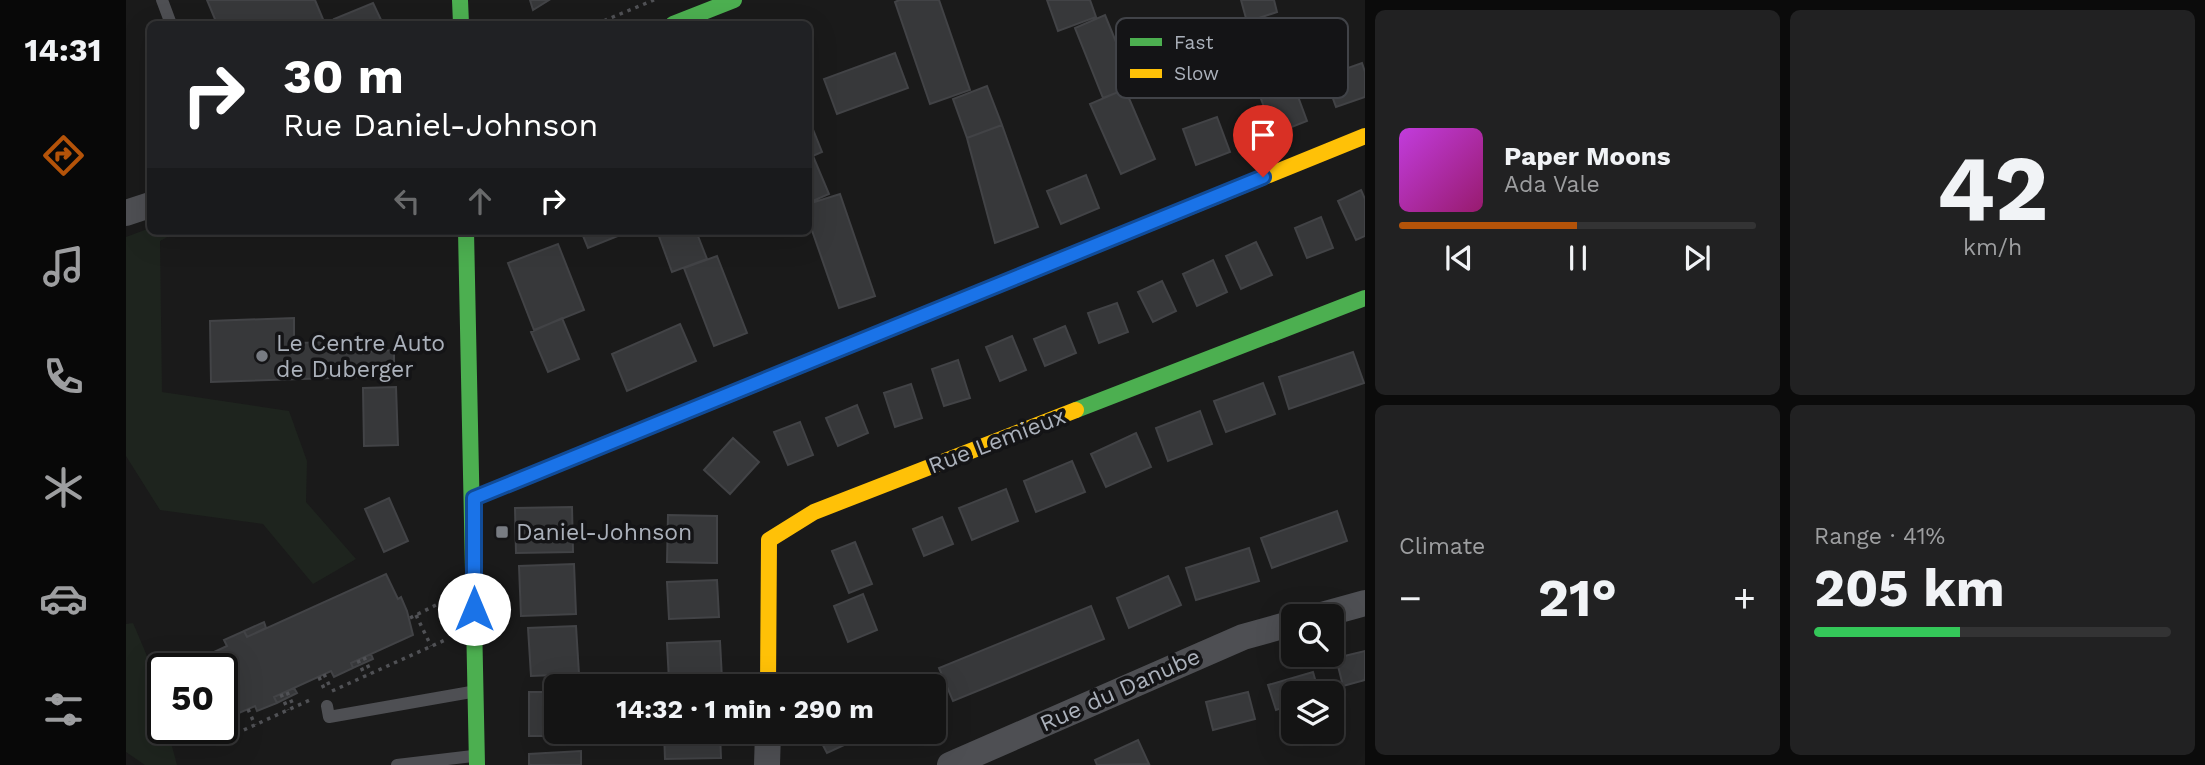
<!DOCTYPE html>
<html lang="en">
<head>
<meta charset="utf-8">
<style>
	body { margin:0; font-family:"Work Sans",sans-serif; background:#212122; color:#f1f3f6; height:100vh; display:flex; flex-direction:column; font-size:26px; white-space:nowrap }
	* { box-sizing:border-box; margin:0 }
	p { font-size:23px; color:#9d9ea0 }
	.icon { flex:none; width:38px; height:38px; fill:none; stroke:currentColor; stroke-width:2; stroke-linecap:round; stroke-linejoin:round }
	.map { position:relative; flex:1; overflow:hidden }
	.details { display:flex; flex-direction:column; gap:10px; padding:10px; background:#0b0b0b; width:840px }
	.details>* { flex:none }
	.top-card { position:absolute; left:21px; top:21px; width:665px; height:214px; border-radius:10px; box-shadow:0 7px 28px #0002,0 0 0 2px #333334; background:#202124; color:#fff; overflow:hidden }
	.tools { position:absolute; left:1155px; top:604px; display:grid; gap:14px }
	.tools a { display:grid; place-items:center; width:63px; height:63px; border-radius:10px; background:#141414; box-shadow:0 7px 28px #0002,0 0 0 2px #333334; font-size:35px }
	.speed { position:absolute; left:21px; top:653px; display:flex; gap:14px; font-size:35px; font-weight:700; text-align:center }
	.speed>* { display:grid; place-content:center; width:91px; height:91px; border-radius:50%; background:#141414; box-shadow:0 7px 28px #0002,0 0 0 2px #333334; line-height:1 }
	.speed .limit { border:4px solid #111; border-radius:10px; background:#fff; color:#111 }
	.pin { position:absolute; display:grid; place-items:center; width:60px; height:60px; color:#fff; margin:-72px -30px; border-radius:50% 50% 50% 0; rotate:-45deg; box-shadow:0 0 7px #0007 }
	.pin .icon { rotate:45deg }
	.me { position:absolute; width:77px; margin:-38px; rotate:0deg; stroke-linejoin:round; filter:drop-shadow(0 0 5px #0008) }
	.turn { display:flex; align-items:center; gap:24px; height:147px; padding:0 21px; font-size:32px }
	.turn .icon { width:91px; height:91px; stroke-width:2.5 }
	.turn b { display:block; font-size:49px; line-height:60px }
	.lanes { display:flex; align-items:center; height:66px; padding:0 21px; background:#0003; justify-content:center; gap:35px; direction:ltr }
	.lanes .off { opacity:.35 }
	.big { font-size:52px; font-weight:700; line-height:1.1 }
	.details .tile { flex:1; display:flex; flex-direction:column; justify-content:center; gap:10px; min-width:0; padding:0 24px; border-radius:10px; background:#212122 }
	.details .dial { align-items:center; gap:0 }
	.dial b { font-size:91px; line-height:1 }
	.song { display:flex; align-items:center; gap:21px }
	.cover { width:84px; height:84px; border-radius:10px; background:linear-gradient(135deg,hsl(290 70% 55%),hsl(320 70% 35%)) }
	.played { height:7px; border-radius:4px; background:linear-gradient(90deg,#b45309 50%,#333334 50%) }
	.keys { display:flex; justify-content:space-around; direction:ltr }
	.heat { display:flex; justify-content:space-between; align-items:center; font-size:38px; direction:ltr }
	.charge { height:10px; border-radius:5px; background:linear-gradient(90deg,#34c759 41%,#333334 0) }
	.details .tiles { flex:1; display:grid; gap:10px; grid-template-columns:repeat(2,1fr) }
	.trip { position:absolute; left:418px; top:674px; width:402px; height:70px; border-radius:10px; background:#141414; box-shadow:0 7px 28px #0002,0 0 0 2px #333334; font-weight:700; line-height:70px; text-align:center }
	main { display:flex; flex:1; min-height:0 }
	.dock { display:flex; flex-direction:column; width:126px; justify-content:space-around; align-items:center; background:#080808; color:#9d9ea0 }
	.dock .icon { width:49px; height:49px }
	.dock .on { color:#b45309 }
	.dock b { font-size:32px; color:#f1f3f6 }
	.map>svg:first-child { display:block }
</style>
</head>
<body>
<main>
<nav class="dock">
<b>14:31</b>
<svg class="icon on" aria-label="directions" viewBox="0 0 24 24"><path d="M12 3l9 9-9 9-9-9zM9 14v-3h6M13 9l2 2-2 2"/></svg>
<svg class="icon" aria-label="music" viewBox="0 0 24 24"><path d="M9 18V5l10-2v13"/><circle cx="6" cy="18" r="3"/><circle cx="16" cy="16" r="3"/></svg>
<svg class="icon" aria-label="phone" viewBox="0 0 24 24"><path d="M5 4h4l2 5-3 2q2 4 5 5l2-3 5 2v4C11 20 4 13 5 4z"/></svg>
<svg class="icon" aria-label="climate" viewBox="0 0 24 24"><path d="M12 3v18M4 7l16 10M4 17L20 7"/></svg>
<svg class="icon" aria-label="car" viewBox="0 0 24 24"><path d="M5 17H2v-5l4-1 3-4h7l3 4 3 1v5h-3M9 17h6M6 11h13"/><circle cx="7" cy="17" r="2"/><circle cx="17" cy="17" r="2"/></svg>
<svg class="icon" aria-label="filters" viewBox="0 0 24 24"><path d="M4 7h16M4 17h16"/><circle cx="9" cy="7" r="2"/><circle cx="15" cy="17" r="2"/></svg>
</nav>
<div class="map">
<svg width="1239" height="765" viewBox="0 0 1239 765">
	<rect width="100%" height="100%" fill="#1a1a1a"/>
	<!-- green -->
	<path fill="#1e241e" d="M24,228V231H52L34,241L36,392L163,411L181,461L180,502L230,559L187,584L137,524L34,510L0,456V237Z
		M7,623C22,658 37,690 37,728H41L51,765H19L0,752V624Z"/>
	<!-- building -->
	<path fill="#37383a" stroke="#424346" stroke-width="2" d="M81,0H189L199,24H91Z
		M404,0H423L407,10Z
		M773,0H813L844,90L804,104L769,2Z
		M921,0H964L970,17L932,31Z
		M1115,0H1148L1151,12L1121,22Z
		M247,3L257,24H210L208,19Z
		M979,15L1008,86L977,98L949,28Z
		M1144,21L1181,121L1148,134L1111,34Z
		M769,53L782,88L711,114L698,79Z
		M1236,63L1239,72V97L1210,107L1199,76Z
		M861,86L876,125L841,138L827,99Z
		M999,89L1029,159L995,174L964,104Z
		M682,117L696,152L682,158Z
		M1091,117L1104,152L1070,165L1057,129Z
		M876,125L912,227L869,243L841,138Z
		M687,156L703,194L682,203V158Z
		M960,175L973,208L935,224L921,191Z
		M1235,190L1239,199V236L1230,240L1212,201Z
		M714,194L749,296L713,308L682,219V204Z
		M1195,217L1207,248L1181,258L1169,228Z
		M455,231H496L497,234L462,248Z
		M531,231H570L581,259L546,272Z
		M1130,242L1146,275L1115,289L1100,256Z
		M432,244L458,310L408,330L382,263Z
		M591,256L621,333L588,346L558,268Z
		M1087,260L1101,292L1071,306L1057,274Z
		M1036,281L1050,311L1027,322L1012,292Z
		M991,303L1002,332L973,343L962,313Z
		M168,318V343L211,342L238,352L268,350V376L85,382L84,321Z
		M436,318L453,359L422,372L405,332Z
		M554,324L570,361L501,391L486,354Z
		M939,326L950,353L919,366L908,339Z
		M886,336L900,370L874,381L860,347Z
		M1227,352L1238,383L1163,409L1153,377Z
		M832,360L844,398L818,406L806,369Z
		M1137,383L1149,414L1100,432L1088,401Z
		M785,384L796,418L769,427L758,393Z
		M270,387L272,445L238,446L237,388Z
		M731,405L742,433L712,446L700,418Z
		M1074,411L1086,444L1042,461L1030,428Z
		M674,422L687,455L662,465L648,432Z
		M1010,433L1025,467L980,487L965,454Z
		M607,438L633,462L604,494L578,470Z
		M946,461L959,492L910,512L898,481Z
		M880,489L892,521L846,540L833,508Z
		M263,498L282,541L258,552L239,509Z
		M446,507L447,552L390,553L389,508Z
		M1211,511L1221,541L1146,568L1135,538Z
		M542,515L591,516V563L541,562Z
		M816,517L827,544L798,556L787,529Z
		M729,542L746,584L723,593L706,551Z
		M1123,548L1133,581L1070,600L1060,568Z
		M448,564L450,614L395,616L393,566Z
		M260,574L272,599L275,597L281,611L287,635L225,663L227,668L208,677L205,671L148,697L151,703L131,711L129,706L99,719L96,713V668H75L71,660L101,646L98,640L118,631L121,637Z
		M1042,576L1055,605L1003,628L991,598Z
		M591,580L593,617L543,619L541,582Z
		M737,594L751,630L722,642L708,606Z
		M965,606L978,639L827,701L813,668Z
		M138,622L140,628L121,637L118,631Z
		M450,626L453,674L405,676L402,628Z
		M594,641L596,679L543,681L541,643Z
		M1239,651V680L1217,686L1210,658Z
		M245,654L247,659L227,668L225,663Z
		M1187,672L1193,693H1167V704L1150,710L1142,685Z
		M795,676L800,686H771Z
		M168,688L171,693L151,703L148,697Z
		M403,692H430V732H454V736H403Z
		M1122,692L1129,719L1087,730L1080,702Z
		M538,732H594L595,758L539,759Z
		M690,732H741L742,734L701,753Z
		M1012,740L1023,764L971,765L969,760Z
		M455,751V765H403V754Z"/>
	<g fill="none" stroke-linecap="round" stroke-linejoin="round">
		<!-- path -->
		<path stroke="#505155" stroke-width="3.5" stroke-dasharray="3.5 5" stroke-linecap="butt" d="M470,24L528,0
			M290,615L305,646
			M284,618L318,601
			M238,657L245,673
			M232,660L239,676
			M52,663L55,668
			M198,674L205,689
			M193,677L199,691
			M206,691L319,640
			M161,692L168,707
			M155,694L162,710
			M122,709L129,725
			M81,728L87,744L186,699"/>
		<!-- lane -->
		<path stroke="#4e4f53" stroke-width="12" d="M36,0L45,24
			M201,706L203,717L345,692
			M271,765L347,756"/>
		<!-- street -->
		<path stroke="#4e4f53" stroke-width="26" d="M0,213L24,205
			M1192,616L1239,603
			M641,765L642,732
			M824,765L1117,637L1167,623"/>
		<!-- fast -->
		<path stroke="#4caf50" stroke-width="16" d="M334,0L335,24
			M547,24L608,0
			M340,231L351,765
			M651,375L1054,211
			M950,410L1239,298"/>
		<!-- slow -->
		<path stroke="#ffc107" stroke-width="16" d="M1054,211L1239,136
			M348,498L651,375
			M642,686L643,540L688,512L950,410"/>
	</g>
	<g fill="none" stroke-linecap="round" stroke-linejoin="round">
		<!-- route casing -->
		<g stroke="#114b97" stroke-width="18">
			<path id="route" d="M348,609V498L1137,177"/>
		</g>
		<!-- route -->
		<use href="#route" stroke="#1a73e8" stroke-width="12"/>
	</g>
	<!-- markers -->
	<g fill="#787c83" stroke="#141416" stroke-width="2.5">
		<circle cx="136" cy="356" r="7"/>
		<rect x="369" y="525" width="14" height="14" rx="3.5"/>
	</g>
	<g text-anchor="middle" dominant-baseline="central" stroke-width="7" stroke-linejoin="round" paint-order="stroke">
		<!-- poi labels -->
		<g font-size="23" fill="#abb1bb" stroke="#141416" text-anchor="start">
			<text x="150" y="343">Le Centre Auto<tspan x="150" dy="26">de Duberger</tspan></text>
			<text x="390" y="532">Daniel-Johnson</text>
		</g>
		<!-- street labels -->
		<g font-size="23" fill="#abb1bb" stroke="#141416">
			<text transform="translate(871 441) rotate(-21)">Rue Lemieux</text>
			<text transform="translate(994 690) rotate(-24)">Rue du Danube</text>
		</g>
	</g>
	<!-- legend -->
	<rect x="990" y="18" width="232" height="80" rx="10" fill="#141416" stroke="#414348" stroke-width="2"/>
	<rect x="1004" y="38" width="32" height="8" fill="#4caf50"/>
	<rect x="1004" y="69" width="32" height="9" fill="#ffc107"/>
	<g font-size="19" fill="#abb1bb">
		<text x="1048" y="49">Fast</text>
		<text x="1048" y="80">Slow</text>
	</g>
</svg>
<div class="tools">
<a><svg class="icon" aria-label="search" viewBox="0 0 24 24"><circle cx="10" cy="10" r="6"/><path d="M15 15l6 6"/></svg></a>
<a><svg class="icon" aria-label="layers" viewBox="0 0 24 24"><path d="M12 4l9 5-9 5-9-5zM3 14l9 5 9-5"/></svg></a>
</div>
<div class="speed"><div class="limit">50</div></div>
<div class="pin" style="left:1137px;top:177px;background:#d93025"><svg class="icon" aria-label="arrive" viewBox="0 0 24 24"><path d="M6 21V4h12l-3 4 3 4H6"/></svg></div>
<svg class="me" style="left:348px;top:609px" viewBox="-20 -20 40 40"><circle r="19" fill="#fff"/><path d="M0-13L10 11 0 6-10 11z" fill="#1a73e8"/></svg>
<div class="trip">14:32 · 1 min · 290 m</div>
<div class="top-card">
<div class="turn"><svg class="icon" aria-label="right" viewBox="0 0 24 24"><path d="M7 20v-9h11M14 6l5 5-5 5"/></svg><div><b>30 m</b>Rue Daniel-Johnson</div></div>
<div class="lanes"><svg class="icon off" aria-label="left" viewBox="0 0 24 24"><path d="M17 20v-9H6M10 6l-5 5 5 5"/></svg><svg class="icon off" aria-label="ahead" viewBox="0 0 24 24"><path d="M12 20V5M6 11l6-6 6 6"/></svg><svg class="icon" aria-label="right" viewBox="0 0 24 24"><path d="M7 20v-9h11M14 6l5 5-5 5"/></svg></div>
</div>
</div>
<section class="details">
<div class="tiles">
<div class="tile">
<div class="song"><i class="cover"></i><div><b>Paper Moons</b><p>Ada Vale</p></div></div>
<div class="played"></div>
<div class="keys"><svg class="icon" aria-label="previous" viewBox="0 0 24 24"><path d="M18 5L8 12l10 7zM5 5v14"/></svg><svg class="icon" aria-label="pause" viewBox="0 0 24 24"><path d="M8 5v14M16 5v14"/></svg><svg class="icon" aria-label="next" viewBox="0 0 24 24"><path d="M6 5l10 7-10 7zM19 5v14"/></svg></div>
</div>
<div class="tile dial"><b>42</b><p>km/h</p></div>
<div class="tile"><p>Climate</p>
<div class="heat"><a>−</a><b class="big">21°</b><a>+</a></div>
</div>
<div class="tile"><p>Range · 41%</p><b class="big">205 km</b><div class="charge"></div></div>
</div>
</section>
</main>
</body>
</html>
